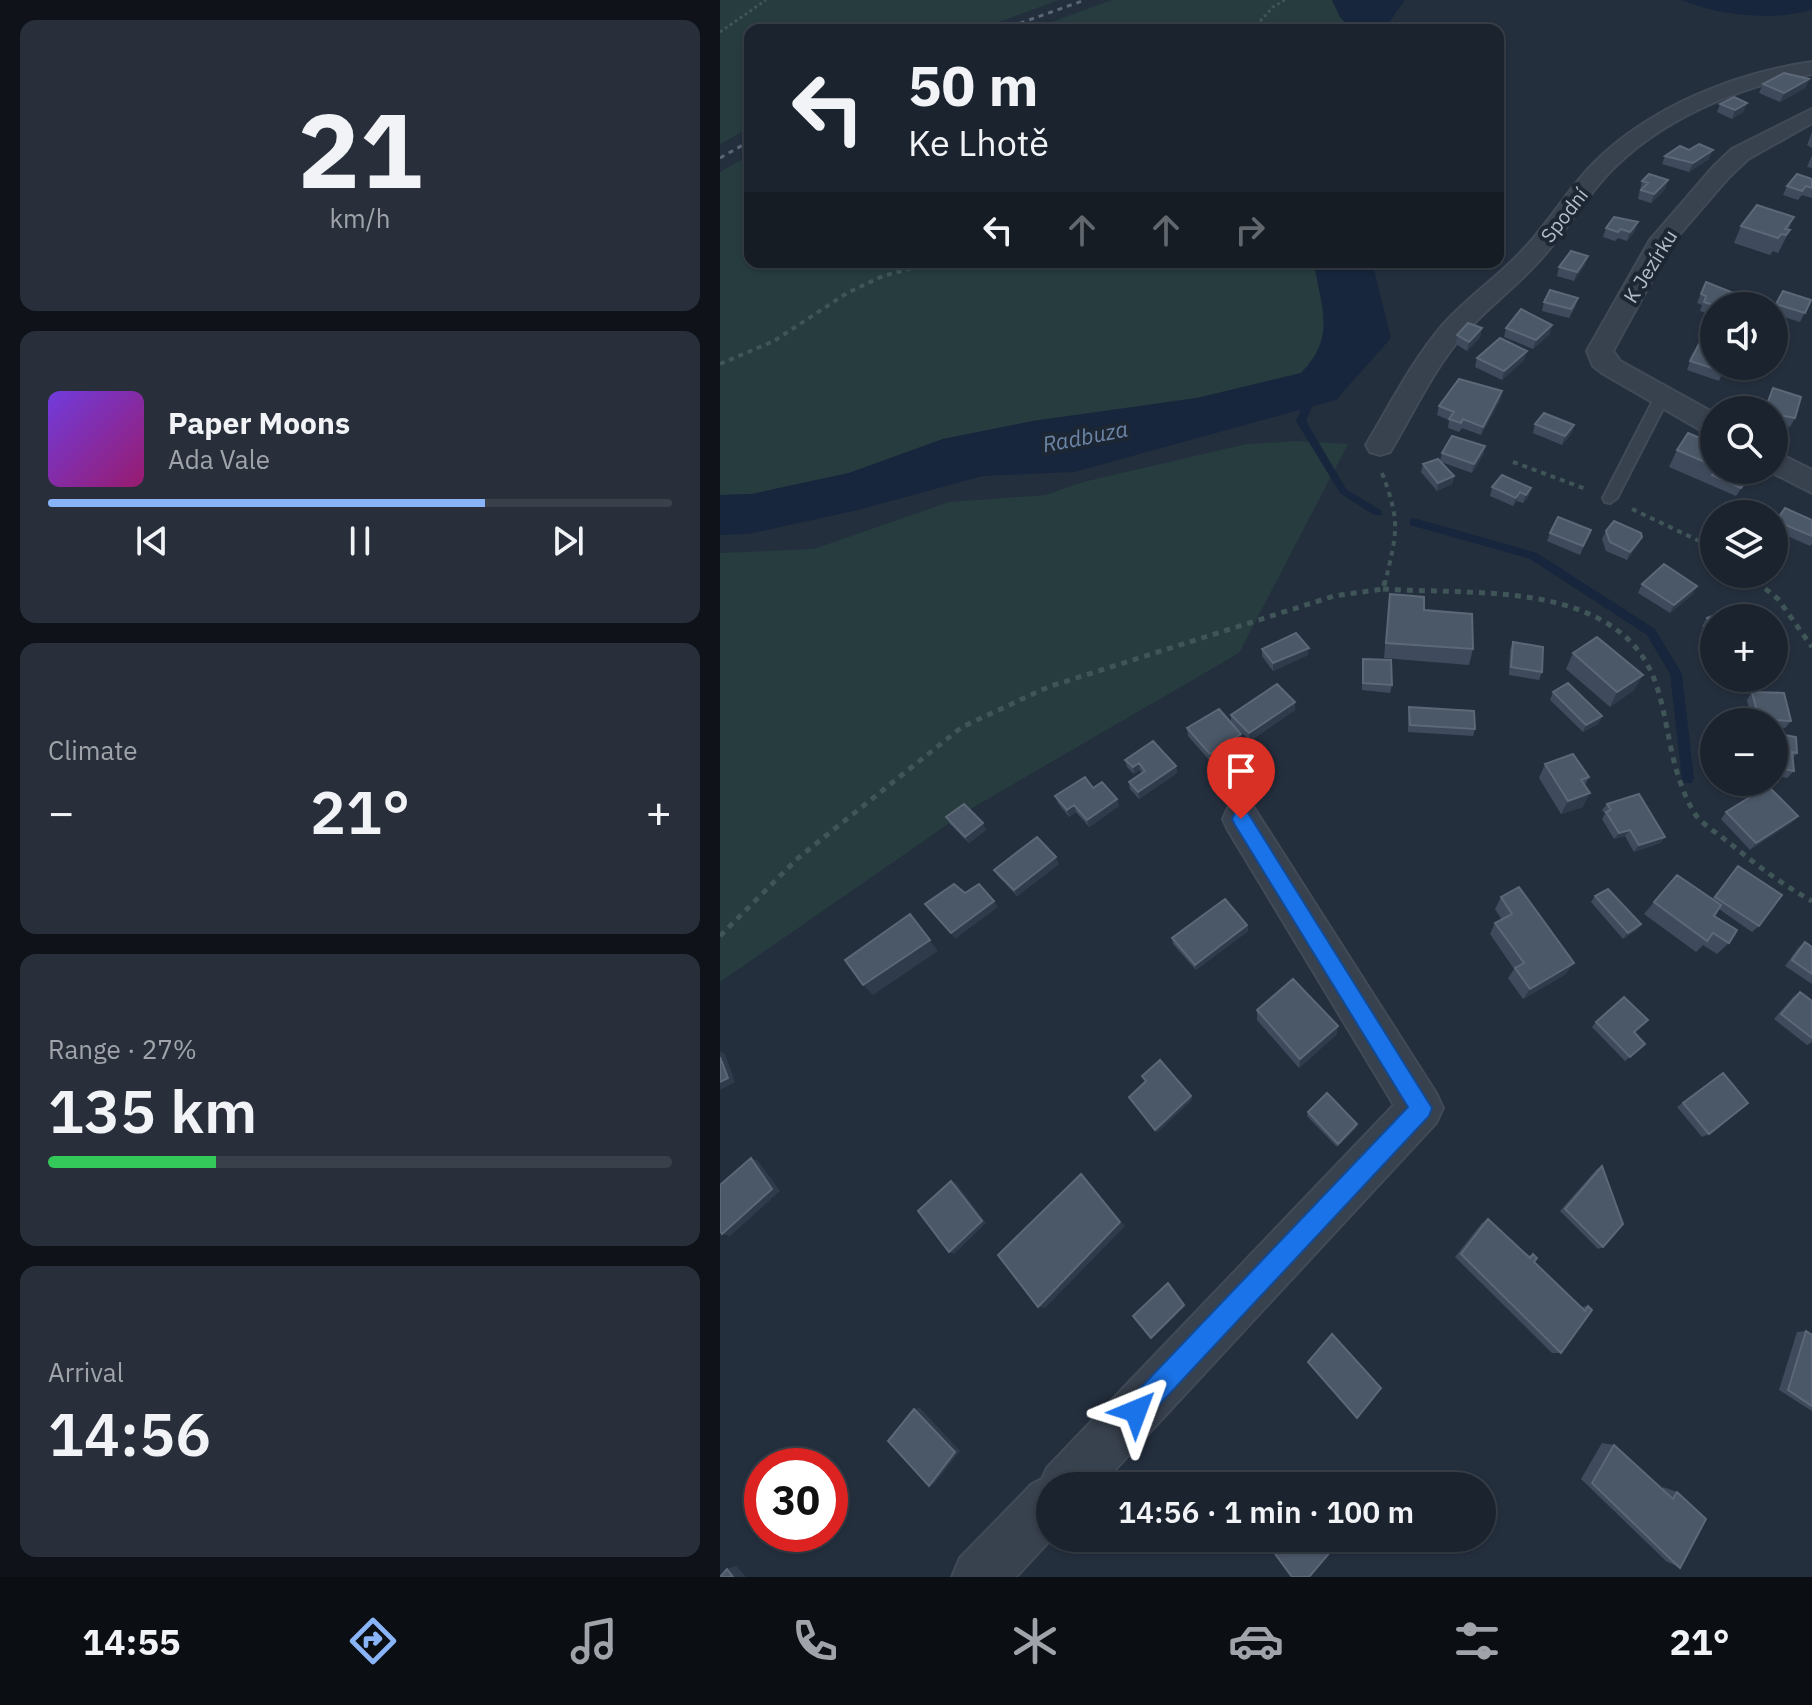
<!DOCTYPE html>
<html lang="en">
<head>
<meta charset="utf-8">
<style>
	body { margin:0; font-family:"IBM Plex Sans",sans-serif; background:#282f3a; color:#f1f3f6; height:100vh; display:flex; flex-direction:column; font-size:30px; white-space:nowrap }
	* { box-sizing:border-box; margin:0 }
	p { font-size:26px; color:#a0a4aa }
	.icon { flex:none; width:44px; height:44px; fill:none; stroke:currentColor; stroke-width:2; stroke-linecap:round; stroke-linejoin:round }
	.map { position:relative; flex:1; overflow:hidden }
	.side { display:flex; flex-direction:column; gap:20px; padding:20px; background:#0f1319; width:720px }
	.side>* { flex:none }
	.hud { position:absolute; left:24px; top:24px; width:760px; height:244px; border-radius:16px; box-shadow:0 2px 6px #0004,0 0 0 2px #39404a; background:#1b232e; color:#f1f3f6; overflow:hidden }
	.fabs { position:absolute; left:980px; top:292px; display:grid; gap:16px }
	.fabs a { display:grid; place-items:center; width:88px; height:88px; border-radius:50%; background:#1b232e; box-shadow:0 2px 6px #0004,0 0 0 2px #39404a; font-size:40px }
	.speed { position:absolute; left:24px; top:1448px; display:flex; gap:16px; font-size:40px; font-weight:700; text-align:center }
	.speed>* { display:grid; place-content:center; width:104px; height:104px; border-radius:50%; background:#1b232e; box-shadow:0 2px 6px #0004,0 0 0 2px #39404a; line-height:1 }
	.speed .limit { border:12px solid #d22; background:#fff; color:#111 }
	.pin { position:absolute; display:grid; place-items:center; width:68px; height:68px; color:#fff; margin:-82px -34px; border-radius:50% 50% 50% 0; rotate:-45deg; box-shadow:0 0 8px #0007 }
	.pin .icon { rotate:45deg }
	.me { position:absolute; width:88px; margin:-44px; rotate:44deg; stroke-linejoin:round; filter:drop-shadow(0 0 6px #0008) }
	.turn { display:flex; align-items:center; gap:28px; height:168px; padding:0 32px; font-size:36px }
	.turn .icon { width:104px; height:104px; stroke-width:2.5 }
	.turn b { display:block; font-size:56px; line-height:68px }
	.lanes { display:flex; align-items:center; height:76px; padding:0 32px; background:#0003; justify-content:center; gap:40px; direction:ltr }
	.lanes .off { opacity:.35 }
	.big { font-size:60px; font-weight:600; line-height:1.1 }
	.side .tile { flex:1; display:flex; flex-direction:column; justify-content:center; gap:12px; min-width:0; padding:0 28px; border-radius:16px; background:#282f3a }
	.side .dial { align-items:center; gap:0 }
	.dial b { font-size:104px; line-height:1 }
	.song { display:flex; align-items:center; gap:24px }
	.cover { width:96px; height:96px; border-radius:12px; background:linear-gradient(135deg,hsl(260 70% 55%),hsl(320 70% 35%)) }
	.played { height:8px; border-radius:4px; background:linear-gradient(90deg,#8ab4f8 70%,#39404a 70%) }
	.keys { display:flex; justify-content:space-around; direction:ltr }
	.heat { display:flex; justify-content:space-between; align-items:center; font-size:44px; direction:ltr }
	.charge { height:12px; border-radius:6px; background:linear-gradient(90deg,#34c759 27%,#39404a 0) }
	.trip { position:absolute; left:316px; top:1472px; width:460px; height:80px; border-radius:40px; background:#1b232e; box-shadow:0 2px 6px #0004,0 0 0 2px #39404a; font-weight:600; line-height:80px; text-align:center }
	.menu { display:flex; height:128px; justify-content:space-around; align-items:center; background:#0b0e12; color:#a0a4aa }
	.menu .icon { width:56px; height:56px }
	.menu .active { color:#8ab4f8 }
	.menu b { font-size:36px; color:#f1f3f6 }
	main { display:flex; flex:1; min-height:0 }
	.map>svg:first-child { display:block }
</style>
</head>
<body>
<main>
<section class="side">
<div class="tile dial"><b>21</b><p>km/h</p></div>
<div class="tile">
<div class="song"><i class="cover"></i><div><b>Paper Moons</b><p>Ada Vale</p></div></div>
<div class="played"></div>
<div class="keys"><svg class="icon" aria-label="previous" viewBox="0 0 24 24"><path d="M18 5L8 12l10 7zM5 5v14"/></svg><svg class="icon" aria-label="pause" viewBox="0 0 24 24"><path d="M8 5v14M16 5v14"/></svg><svg class="icon" aria-label="next" viewBox="0 0 24 24"><path d="M6 5l10 7-10 7zM19 5v14"/></svg></div>
</div>
<div class="tile"><p>Climate</p>
<div class="heat"><a>−</a><b class="big">21°</b><a>+</a></div>
</div>
<div class="tile"><p>Range · 27%</p><b class="big">135 km</b><div class="charge"></div></div>
<div class="tile"><p>Arrival</p><b class="big">14:56</b></div>
</section>
<div class="map">
<svg width="1092" height="1577" viewBox="0 0 1092 1577">
	<rect width="100%" height="100%" fill="#242f3e"/>
	<!-- green -->
	<path fill="#263c3f" d="M0,0H339L257,30H30V128L0,144Z
		M392,0H612L620,17L632,30H310Z
		M30,155V262H594C601,308 617,337 581,373L477,398L313,421L223,439L129,473L32,494L0,495V172Z
		M578,441L628,444L519,653L247,811L0,982V553L94,549L229,502L326,495L363,482L527,444Z"/>
	<!-- water -->
	<path fill="#17263c" d="M612,0H685L667,25L673,30H632L620,17Z
		M961,0H1092V10C1050,21 1001,16 961,0Z
		M594,262H652L671,338L616,400L354,472L263,476L138,510L28,534L0,535V495L32,494L129,473L223,439L313,421L477,398L581,373C617,337 601,308 594,262Z"/>
	<g fill="none" stroke-linecap="round" stroke-linejoin="round">
		<!-- stream -->
		<path fill="#17263c" fill-rule="evenodd" d="M593,390L598,393L586,421L626,489L662,511V515H654L620,493L576,421L588,393Z
			M694,518L817,553L935,629L962,674L974,779L972,783H964L962,779L950,674L927,635L810,559L690,525V519Z"/>
		<!-- lane casing -->
		<g stroke="#414a57" stroke-width="4">
			<path id="lane" d="M943,391L950,395L897,498L890,503L885,502L883,498L936,395Z"/>
		</g>
		<!-- street casing -->
		<g stroke="#414a57" stroke-width="4">
			<path id="street" d="M1092,62V74C1020,85 938,120 887,175C862,202 844,234 819,261C793,290 761,312 737,342C710,376 692,415 670,452L660,455L650,452L646,445C670,405 691,363 721,327C745,299 776,279 801,252C828,225 847,190 874,163C930,107 1015,73 1092,62Z
				M1092,109V123L1028,159L1009,177L952,243L893,351L900,361L994,413V434L984,432L882,373L873,366L867,351L930,240L993,167L1012,149Z
				M1054,451L1092,470V493L1047,470H1054Z
				M521,803L534,808L716,1093L723,1108L716,1123L380,1486H330L332,1538L296,1577H232L240,1558L312,1484L322,1479L327,1468L674,1105L508,830L503,819L508,808Z"/>
		</g>
		<!-- path-far2 -->
		<path stroke="#3f5557" stroke-width="3" stroke-dasharray="3 3" stroke-linecap="butt" d="M532,30L553,7L565,0
			M0,32L46,0"/>
		<!-- path-far1 -->
		<path stroke="#3f5557" stroke-width="4" stroke-dasharray="5 5" stroke-linecap="butt" d="M0,364L54,341L127,293L163,276L215,262
			M793,462L866,489
			M662,473C681,523 677,532 665,583
			M912,509L994,548
			M1027,574L1038,583"/>
		<!-- path -->
		<path stroke="#3f5557" stroke-width="5" stroke-dasharray="6 6" stroke-linecap="butt" d="M1036,581L1058,599L1092,647
			M663,589C726,593 804,588 862,611C967,653 929,737 975,814C981,823 994,831 1003,838C1032,861 1059,883 1092,901
			M0,936L78,858L242,727L328,687L614,596L663,589L665,581"/>
		<!-- lane -->
		<use href="#lane" fill="#38414e" fill-rule="evenodd"/>
		<!-- street -->
		<use href="#street" fill="#38414e" fill-rule="evenodd"/>
		<!-- rail -->
		<path stroke="#5a6575" stroke-width="3" stroke-dasharray="5 5" stroke-linecap="butt" d="M281,30L365,0
			M0,158L30,141"/>
	</g>
	<!-- wall -->
	<path fill="#3f4b5c" d="M1089,79L1085,88L1060,102L1039,93L1043,84Z
		M1027,103L1023,112L1012,119L997,112L1000,104Z
		M1092,132V148L1087,145Z
		M1092,155V168L1087,167Z
		M945,156L989,159L969,172L942,164Z
		M1092,179V198L1082,195L1078,200L1063,195L1067,186Z
		M948,180L945,189L931,203L918,199L922,181Z
		M894,217L915,231L907,241L898,238L895,241L883,237L886,228Z
		M1074,217L1068,230H1070L1058,253L1053,251L1050,255L1014,243L1021,226Z
		M865,265L854,281L837,276L839,267Z
		M986,282L1011,306H994V315L980,311L982,305L977,303Z
		M1063,291L1091,300L1080,322L1054,314V309Z
		M858,298L855,307L849,318L822,311L824,302Z
		M762,328L760,337L747,351L736,344L737,335Z
		M786,328L830,334L813,349L784,337Z
		M757,358L804,360L782,380L755,367Z
		M970,361L1006,366L999,381L967,370Z
		M1053,388L1075,418L1070,427L1054,424V410H1043Z
		M780,400L761,435L742,428L739,432L728,428L729,420L717,415L719,406Z
		M815,424L854,425L851,434L842,445L813,433Z
		M994,444V470H1030L1033,471L1016,496L949,467L957,450Z
		M765,446L763,455L752,473L721,462L734,476L732,484L717,491L701,472L703,464L720,461L722,453Z
		M782,475L809,496L803,503L797,501L793,506L770,496L772,487Z
		M1092,520V544L1090,546L1054,530V524L1056,521Z
		M871,530L860,555L827,541L830,533Z
		M886,531L922,537L918,545L907,560L886,551L882,539Z
		M922,584L977,586L973,594L950,613L918,593Z
		M670,594L704,610L753,649L749,665L664,658Z
		M987,618H994V643L982,626Z
		M793,642L822,672L819,680L789,675L790,650Z
		M542,649L588,655L553,671L542,656Z
		M853,653L914,690L890,707L846,669Z
		M643,659L672,685L670,693L642,690Z
		M833,692L882,716L878,724L863,732L830,700Z
		M1032,692L1071,721L1065,728H1054V722H1032L1027,700Z
		M689,707L755,729L753,736L688,732V715Z
		M575,710L530,741L511,722V715Z
		M467,728L522,742L490,761L468,736Z
		M1054,733L1077,753L1073,758L1074,771L1067,778L1054,775Z
		M405,760L456,766L457,773L419,799L410,789L409,782L422,773L420,770L414,774L407,767Z
		M825,764L869,777L865,785L863,807L841,814L819,778Z
		M373,788L397,799L399,806L369,827L356,812L349,817L338,803L335,796Z
		M887,804L945,837L940,843L914,852L905,836L894,839L882,819L885,814L882,810Z
		M1006,812L1078,816L1071,823L1030,850L1001,819Z
		M226,817L266,830L249,843L230,824Z
		M339,864L297,896L278,876L274,870Z
		M1018,866L1039,926L1032,932L999,909L994,916L1009,943L997,954L983,945L976,952L924,914L957,875L992,899Z
		M875,896L921,924L917,930L903,939L871,902Z
		M781,897L846,974L803,999L788,978L794,969L770,934L775,923L782,920L775,909Z
		M527,925L528,931L476,970L453,944L452,938Z
		M1085,942L1092,947V984L1065,966L1078,948Z
		M1080,992L1092,1001V1042L1087,1045L1054,1019L1073,997Z
		M537,1010L618,1026L616,1035L579,1068L537,1020Z
		M876,1022L925,1044L905,1061L872,1027Z
		M996,1078L989,1134L982,1137L957,1107Z
		M588,1112L636,1128L617,1147L587,1116Z
		M882,1166L883,1247L878,1249L840,1211L877,1169Z
		M768,1219L808,1256L813,1254L814,1262L861,1307L868,1306L841,1353H832L735,1257L762,1223Z
		M1086,1331L1092,1335V1411L1059,1390L1077,1332Z
		M882,1443L894,1445L942,1489L943,1487L957,1492L960,1568L946,1561L861,1479Z"/>
	<!-- shaded-wall -->
	<path fill="#2f3b4b" d="M1089,79L1085,88L1060,102L1064,93Z
		M1027,103L1023,112L1012,119L1015,110Z
		M993,150L989,159L969,172L973,163Z
		M948,180L945,189L931,203L934,194Z
		M918,222L915,231L907,241L910,232Z
		M868,256L865,265L854,281L857,272Z
		M832,325L830,334L813,349L816,340Z
		M762,328L760,337L747,351L749,342Z
		M807,351L804,360L782,380L784,371Z
		M782,391L780,400L761,435L763,427Z
		M854,425L851,434L842,445L845,436Z
		M765,446L763,455L752,473L754,464Z
		M734,476L732,484L717,491L718,483Z
		M811,488L809,496L803,503L806,495Z
		M800,492L797,501L793,506L796,498Z
		M922,537L918,545L907,560L910,552Z
		M977,586L973,594L950,613L954,605Z
		M589,648L588,655L553,671V663Z
		M923,675L914,690L890,707L897,692Z
		M575,702V710L530,741L529,733Z
		M882,716L878,724L863,732L866,725Z
		M521,734L522,742L490,761V754Z
		M419,763L420,770L414,774L413,767Z
		M456,766L457,773L419,799L418,792Z
		M870,793L863,807L841,814L848,801Z
		M397,799L399,806L369,827L367,820Z
		M354,805L356,812L349,817L347,810Z
		M1078,816L1071,823L1030,850L1036,843Z
		M263,823L266,830L249,843L245,837Z
		M910,830L905,836L894,839L899,833Z
		M945,837L940,843L914,852L919,845Z
		M336,857L339,864L297,896L294,890Z
		M274,901L278,907L235,939L231,933Z
		M190,914L218,951L153,995L143,985Z
		M921,924L917,930L903,939L908,933Z
		M527,925L528,931L476,970L475,965Z
		M854,963L846,974L803,999L810,989Z
		M618,1026L616,1035L579,1068L580,1059Z
		M0,1051L5,1054L15,1082L0,1090Z
		M471,1096L472,1100L437,1133L435,1130Z
		M637,1124L636,1128L617,1147L618,1144Z
		M31,1158L38,1161L60,1191L10,1236L2,1234Z
		M366,1180L405,1226L325,1308L318,1307Z
		M231,1181L236,1183L266,1223L234,1254L229,1252Z
		M450,1284L466,1306L432,1338H431Z
		M200,1408L240,1451L214,1484L209,1486L194,1409Z
		M16,1566L26,1577H13L7,1569Z"/>
	<!-- building -->
	<path fill="#4b5868" stroke="#5c6777" stroke-width="2" d="M1064,73L1089,79L1064,93L1043,84Z
		M1014,97L1027,103L1015,110L1000,104Z
		M979,144L993,150L973,163L945,156L960,146L969,150Z
		M929,174L948,180L934,194L921,190L928,183L922,181Z
		M1077,174L1092,179V188L1086,186L1082,191L1067,186Z
		M1037,205L1074,217L1065,229L1070,230L1066,235L1061,234L1058,238L1021,226Z
		M894,217L918,222L910,232L901,229L898,232L886,228Z
		M851,251L868,256L857,272L839,267Z
		M986,282L1016,294L1011,306H997L984,302L986,296L981,294Z
		M830,290L858,298L851,309L824,302Z
		M1063,291L1091,300L1085,313L1056,304Z
		M801,309L832,325L816,340L786,328Z
		M748,323L762,328L749,342L737,335Z
		M780,338L807,351L784,371L757,358Z
		M979,344L994,349V366H1006L1004,372L970,361Z
		M739,379L782,391L763,427L743,419L741,423L729,419L734,412L719,406Z
		M1053,388L1081,397L1075,418L1054,414V410H1045Z
		M824,413L854,425L845,436L815,424Z
		M968,433L994,444V466L957,450Z
		M732,436L765,446L754,464L722,453Z
		M718,459L734,476L718,483L703,464Z
		M996,470H1030L1033,471L1021,488L992,475Z
		M782,475L811,488L806,495L800,492L796,498L772,487Z
		M1065,508L1092,520V536L1056,521Z
		M838,517L871,530L863,546L830,533Z
		M894,521L921,533L922,537L910,552L890,542L886,531Z
		M944,564L977,586L954,605L922,584Z
		M670,594L704,597V610L752,614L753,649L666,643Z
		M1011,609L1018,618H994V628L987,618Z
		M576,633L589,648L553,663L542,649Z
		M877,637L923,675L897,692L853,653Z
		M793,642L823,647L822,672L791,667Z
		M643,659L671,660L672,685L643,683Z
		M848,683L882,716L866,725L833,692Z
		M557,684L575,702L529,733L511,715Z
		M1032,692L1064,693L1071,721L1039,719Z
		M689,707L754,711L755,729L690,725Z
		M499,709L521,734L490,754L467,728Z
		M1054,733L1076,737L1077,753L1072,752L1074,771L1054,767Z
		M433,741L456,766L418,792L409,782L425,771L419,763L413,767L405,760Z
		M853,754L869,777L861,780L870,793L848,801L825,764Z
		M365,777L373,788L382,782L397,799L367,820L354,805L347,810L335,796Z
		M1048,786L1078,816L1036,843L1006,812Z
		M919,794L945,837L919,845L910,830L899,833L886,812L891,810L887,804Z
		M244,804L263,823L245,837L226,817Z
		M317,837L336,857L294,890L274,870Z
		M1018,866L1062,895L1039,926L995,897Z
		M957,875L1001,905L994,916L1017,930L1009,943L993,933L987,941L934,902Z
		M234,884L245,893L259,884L274,901L231,933L205,904Z
		M799,887L854,963L810,989L795,968L804,963L775,923L792,914L781,897Z
		M888,889L921,924L908,933L875,896Z
		M505,899L527,925L475,965L452,938Z
		M190,914L210,940L143,985L125,960Z
		M1085,942L1092,947V974L1072,960Z
		M573,979L618,1026L580,1059L537,1010Z
		M1080,992L1092,1001V1038L1061,1014Z
		M904,997L928,1020L914,1032L925,1044L910,1057L876,1022Z
		M0,1057L8,1078L0,1082Z
		M440,1060L471,1096L435,1130L409,1097L426,1081L422,1076Z
		M1003,1073L1028,1103L989,1134L963,1103Z
		M607,1093L637,1124L618,1144L588,1112Z
		M31,1158L52,1189L2,1234L0,1231V1185Z
		M882,1166L903,1224L883,1247L845,1209Z
		M361,1174L400,1222L318,1307L278,1255Z
		M231,1181L262,1221L229,1252L198,1211Z
		M768,1219L810,1258L813,1254L817,1258L814,1262L865,1311L868,1306L872,1310L841,1353L741,1254Z
		M448,1283L464,1305L431,1338L413,1316Z
		M1086,1331L1092,1335V1406L1068,1390Z
		M612,1334L661,1388L637,1418L588,1362Z
		M194,1409L235,1452L209,1486L168,1441Z
		M894,1445L953,1499L957,1492L986,1519L960,1568L872,1483Z
		M553,1538H622L589,1577H572L548,1544Z
		M7,1569L13,1577H0Z"/>
	<!-- route -->
	<path fill="#1a73e8" stroke="#114b97" stroke-width="2" d="M521,811L528,813L712,1108L709,1116L425,1420L416,1424L407,1420L403,1411L407,1402L688,1107L515,825L512,819L515,813Z"/>
	<g text-anchor="middle" dominant-baseline="central" stroke-width="8" stroke-linejoin="round" paint-order="stroke">
		<!-- far-street labels -->
		<g font-size="20" fill="#b4bcc9" stroke="#1d2633">
			<text transform="translate(844 215) rotate(-52)">Spodní</text>
			<text transform="translate(930 266) rotate(-58)">K Jezírku</text>
		</g>
		<!-- far-water labels -->
		<g font-size="22" font-style="italic" fill="#6d86a8" stroke="#1d2633">
			<text transform="translate(365 436) rotate(-11)">Radbuza</text>
		</g>
	</g>
</svg>
<div class="fabs">
<a><svg class="icon" aria-label="sound" viewBox="0 0 24 24"><path d="M4 9h4l5-4v14l-5-4H4zM17 9q2 3 0 6"/></svg></a>
<a><svg class="icon" aria-label="search" viewBox="0 0 24 24"><circle cx="10" cy="10" r="6"/><path d="M15 15l6 6"/></svg></a>
<a><svg class="icon" aria-label="layers" viewBox="0 0 24 24"><path d="M12 4l9 5-9 5-9-5zM3 14l9 5 9-5"/></svg></a>
<a>+</a>
<a>−</a>
</div>
<div class="speed"><div class="limit">30</div></div>
<div class="pin" style="left:521px;top:819px;background:#d93025"><svg class="icon" aria-label="arrive" viewBox="0 0 24 24"><path d="M6 21V4h12l-3 4 3 4H6"/></svg></div>
<svg class="me" style="left:416px;top:1411px" viewBox="-20 -20 40 40"><path d="M0-17L14 15 0 8-14 15z" fill="#1a73e8" stroke="#fff" stroke-width="4"/></svg>
<div class="trip">14:56 · 1 min · 100 m</div>
<div class="hud">
<div class="turn"><svg class="icon" aria-label="left" viewBox="0 0 24 24"><path d="M17 20v-9H6M10 6l-5 5 5 5"/></svg><div><b>50 m</b>Ke Lhotě</div></div>
<div class="lanes"><svg class="icon" aria-label="left" viewBox="0 0 24 24"><path d="M17 20v-9H6M10 6l-5 5 5 5"/></svg><svg class="icon off" aria-label="ahead" viewBox="0 0 24 24"><path d="M12 20V5M6 11l6-6 6 6"/></svg><svg class="icon off" aria-label="ahead" viewBox="0 0 24 24"><path d="M12 20V5M6 11l6-6 6 6"/></svg><svg class="icon off" aria-label="right" viewBox="0 0 24 24"><path d="M7 20v-9h11M14 6l5 5-5 5"/></svg></div>
</div>
</div>
</main>
<nav class="menu">
<b>14:55</b>
<svg class="icon active" aria-label="directions" viewBox="0 0 24 24"><path d="M12 3l9 9-9 9-9-9zM9 14v-3h6M13 9l2 2-2 2"/></svg>
<svg class="icon" aria-label="music" viewBox="0 0 24 24"><path d="M9 18V5l10-2v13"/><circle cx="6" cy="18" r="3"/><circle cx="16" cy="16" r="3"/></svg>
<svg class="icon" aria-label="phone" viewBox="0 0 24 24"><path d="M5 4h4l2 5-3 2q2 4 5 5l2-3 5 2v4C11 20 4 13 5 4z"/></svg>
<svg class="icon" aria-label="climate" viewBox="0 0 24 24"><path d="M12 3v18M4 7l16 10M4 17L20 7"/></svg>
<svg class="icon" aria-label="car" viewBox="0 0 24 24"><path d="M5 17H2v-5l4-1 3-4h7l3 4 3 1v5h-3M9 17h6M6 11h13"/><circle cx="7" cy="17" r="2"/><circle cx="17" cy="17" r="2"/></svg>
<svg class="icon" aria-label="filters" viewBox="0 0 24 24"><path d="M4 7h16M4 17h16"/><circle cx="9" cy="7" r="2"/><circle cx="15" cy="17" r="2"/></svg>
<b>21°</b>
</nav>
</body>
</html>
